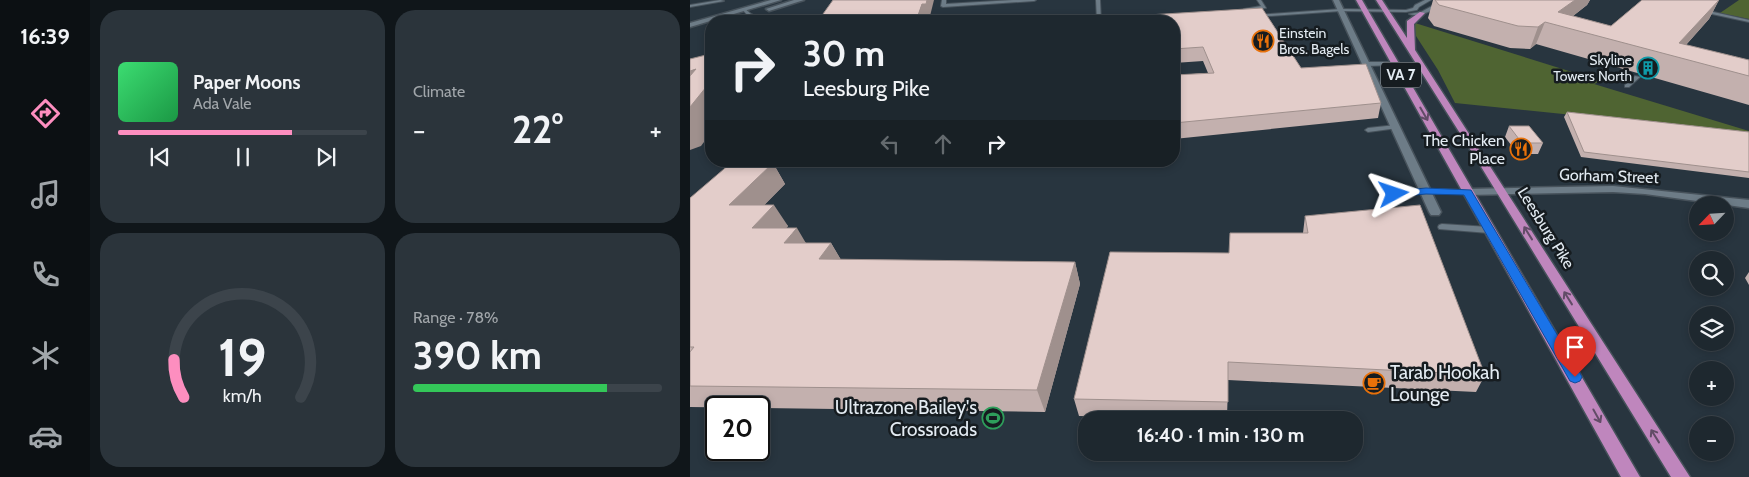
<!DOCTYPE html>
<html lang="en">
<head>
<meta charset="utf-8">
<style>
	body { margin:0; font-family:Cabin,sans-serif; background:#2b343b; color:#f1f3f6; height:100vh; display:flex; flex-direction:column; font-size:19px; white-space:nowrap }
	* { box-sizing:border-box; margin:0 }
	p { font-size:16px; color:#a1a6aa }
	.icon { flex:none; width:28px; height:28px; fill:none; stroke:currentColor; stroke-width:2; stroke-linecap:round; stroke-linejoin:round }
	.map { position:relative; flex:1; overflow:hidden }
	.sheet { display:flex; flex-direction:column; gap:10px; padding:10px; background:#10161a; width:600px }
	.sheet>* { flex:none }
	.hud { position:absolute; left:15px; top:15px; width:475px; height:152px; border-radius:20px; box-shadow:0 2px 8px #0003,0 0 0 1px #3c444b; background:#1e282f; color:#f1f3f6; overflow:hidden }
	.needle { width:32px; rotate:245deg }
	.fabs { position:absolute; left:999px; top:196px; display:grid; gap:10px }
	.fabs a { display:grid; place-items:center; width:45px; height:45px; border-radius:50%; background:#1e282f; box-shadow:0 2px 8px #0003,0 0 0 1px #3c444b; font-size:25px }
	.speed { position:absolute; left:15px; top:396px; display:flex; gap:10px; font-size:25px; font-weight:700; text-align:center }
	.speed>* { display:grid; place-content:center; width:65px; height:65px; border-radius:50%; background:#1e282f; box-shadow:0 2px 8px #0003,0 0 0 1px #3c444b; line-height:1 }
	.speed .limit { border:2px solid #111; border-radius:8px; background:#fff; color:#111 }
	.pin { position:absolute; display:grid; place-items:center; width:42px; height:42px; color:#fff; margin:-51px -21px; border-radius:50% 50% 50% 0; rotate:-45deg; box-shadow:0 0 5px #0007 }
	.pin .icon { rotate:45deg }
	.me { position:absolute; width:55px; margin:-28px; rotate:85deg; stroke-linejoin:round; filter:drop-shadow(0 0 4px #0008) }
	.turn { display:flex; align-items:center; gap:18px; height:105px; padding:0 15px; font-size:22px }
	.turn .icon { width:65px; height:65px; stroke-width:2.5 }
	.turn b { display:block; font-size:35px; line-height:42px }
	.lanes { display:flex; align-items:center; height:48px; padding:0 15px; background:#0003; justify-content:center; gap:25px; direction:ltr }
	.lanes .off { opacity:.35 }
	.big { font-size:38px; font-weight:700; line-height:1.1 }
	.sheet .card { flex:1; display:flex; flex-direction:column; justify-content:center; gap:8px; min-width:0; padding:0 18px; border-radius:20px; background:#2b343b }
	.sheet .dial { align-items:center; gap:0 }
	.dial svg { height:130px; overflow:visible; fill:none; stroke:#3c444b; stroke-width:7; stroke-linecap:round; text-anchor:middle }
	.dial text { fill:#f1f3f6; stroke:none }
	.song { display:flex; align-items:center; gap:15px }
	.cover { width:60px; height:60px; border-radius:8px; background:linear-gradient(135deg,hsl(140 70% 55%),hsl(140 70% 35%)) }
	.played { height:5px; border-radius:2px; background:linear-gradient(90deg,#fd8ebf 70%,#3c444b 70%) }
	.keys { display:flex; justify-content:space-around; direction:ltr }
	.heat { display:flex; justify-content:space-between; align-items:center; font-size:28px; direction:ltr }
	.charge { height:8px; border-radius:4px; background:linear-gradient(90deg,#34c759 78%,#3c444b 0) }
	.sheet .tiles { flex:1; display:grid; gap:10px; grid-template-columns:repeat(2,1fr) }
	.trip { position:absolute; left:388px; top:411px; width:285px; height:50px; border-radius:20px; background:#1e282f; box-shadow:0 2px 8px #0003,0 0 0 1px #3c444b; font-weight:700; line-height:50px; text-align:center }
	main { display:flex; flex:1; min-height:0 }
	.tabs { display:flex; flex-direction:column; width:90px; justify-content:space-around; align-items:center; background:#0c1013; color:#a1a6aa }
	.tabs .icon { width:35px; height:35px }
	.tabs .selected { color:#fd8ebf }
	.tabs b { font-size:22px; color:#f1f3f6 }
	.map>svg:first-child { display:block }
</style>
</head>
<body>
<main>
<nav class="tabs">
<b>16:39</b>
<svg class="icon selected" aria-label="directions" viewBox="0 0 24 24"><path d="M12 3l9 9-9 9-9-9zM9 14v-3h6M13 9l2 2-2 2"/></svg>
<svg class="icon" aria-label="music" viewBox="0 0 24 24"><path d="M9 18V5l10-2v13"/><circle cx="6" cy="18" r="3"/><circle cx="16" cy="16" r="3"/></svg>
<svg class="icon" aria-label="phone" viewBox="0 0 24 24"><path d="M5 4h4l2 5-3 2q2 4 5 5l2-3 5 2v4C11 20 4 13 5 4z"/></svg>
<svg class="icon" aria-label="climate" viewBox="0 0 24 24"><path d="M12 3v18M4 7l16 10M4 17L20 7"/></svg>
<svg class="icon" aria-label="car" viewBox="0 0 24 24"><path d="M5 17H2v-5l4-1 3-4h7l3 4 3 1v5h-3M9 17h6M6 11h13"/><circle cx="7" cy="17" r="2"/><circle cx="17" cy="17" r="2"/></svg>
</nav>
<section class="sheet">
<div class="tiles">
<div class="card">
<div class="song"><i class="cover"></i><div><b>Paper Moons</b><p>Ada Vale</p></div></div>
<div class="played"></div>
<div class="keys"><svg class="icon" aria-label="previous" viewBox="0 0 24 24"><path d="M18 5L8 12l10 7zM5 5v14"/></svg><svg class="icon" aria-label="pause" viewBox="0 0 24 24"><path d="M8 5v14M16 5v14"/></svg><svg class="icon" aria-label="next" viewBox="0 0 24 24"><path d="M6 5l10 7-10 7zM19 5v14"/></svg></div>
</div>
<div class="card"><p>Climate</p>
<div class="heat"><a>−</a><b class="big">22°</b><a>+</a></div>
</div>
<div class="card dial"><svg viewBox="0 0 100 80">
<path d="M14 69A42 42 0 1 1 86 69"/>
<path d="M14 69A42 42 0 0 1 8 46" stroke="#fd8ebf"/>
<text x="50" y="56" font-size="32" font-weight="700">19</text>
<text x="50" y="72" font-size="11">km/h</text>
</svg></div>
<div class="card"><p>Range · 78%</p><b class="big">390 km</b><div class="charge"></div></div>
</div>
</section>
<div class="map">
<svg width="1059" height="477" viewBox="0 0 1059 477">
	<rect width="100%" height="100%" fill="#28353f"/>
	<!-- green -->
	<path fill="#4f6432" d="M1049,0H1059V19L1030,13Z
		M725,23L911,81L904,84L1059,131V133L765,103L748,70L726,36L724,27Z"/>
	<g fill="none" stroke-linecap="round" stroke-linejoin="round">
		<!-- service casing -->
		<g stroke="#47525b" stroke-width="2">
			<path id="service" d="M30,0L34,1L0,7V5Z
				M252,0H256V4L323,0H346L344,1L253,7L251,6Z
				M406,0H410L411,21H407Z
				M567,0H571L576,8L554,10V9L571,6Z
				M735,0H741L729,7L727,10L716,12L651,11L566,17L564,16L566,15L651,9L716,10L723,8L725,5Z
				M753,0H758C748,8 731,18 719,14L731,12Z
				M54,8L61,14L76,21C66,22 58,17 52,9Z
				M1010,9L1059,20V22L1008,11V10Z
				M705,62L708,64L707,65L676,66L673,64L676,62Z
				M945,76L950,77L939,87H935V85Z
				M706,125L708,126V128L678,132L675,130L678,128Z
				M736,189L778,190L782,192L778,194L736,193L705,196L701,194L705,192Z
				M752,224L799,227L803,230L799,233L749,229L748,227L749,225Z"/>
		</g>
		<!-- minor casing -->
		<g stroke="#47525b" stroke-width="3">
			<path id="minor" d="M643,0H649L751,212L749,215H741L739,212Z
				M923,186L1059,200V208L955,194L923,192L778,195L772,192L778,189Z"/>
		</g>
		<!-- tertiary casing -->
		<g stroke="#47525b" stroke-width="3">
			<path id="tertiary" d="M81,0H91L0,27V23Z
				M104,0H114L79,11L76,9Z"/>
		</g>
		<!-- primary casing -->
		<g stroke="#47525b" stroke-width="3">
			<path id="primary" d="M666,0H672L950,477H931Z
				M686,0H692L717,38V21L730,12L735,13L724,24L725,50L1000,477H981L790,165Z"/>
		</g>
		<!-- service -->
		<use href="#service" fill="#6d7c87" fill-rule="evenodd"/>
		<!-- minor -->
		<use href="#minor" fill="#6d7c87" fill-rule="evenodd"/>
		<!-- tertiary -->
		<use href="#tertiary" fill="#6d7c87" fill-rule="evenodd"/>
		<!-- primary -->
		<use href="#primary" fill="#bf86bd" fill-rule="evenodd"/>
	</g>
	<!-- wall -->
	<path fill="#c3b0ae" d="M743,0H900L897,5L883,16L921,26L952,0H1029L1019,19L996,45L1059,60V105L846,44L840,49L820,48L744,26L738,18Z
		M572,8L611,68L691,103L688,118L484,139V75L518,73L513,61L484,63V21Z
		M877,112L1059,132V178L891,157L874,117Z
		M819,126L853,143L848,154H828L815,137Z
		M83,163L95,184L74,205L98,226L96,228L116,243H141L151,260L385,262L390,284L355,412L0,407V198Z
		M615,216L795,375L786,392L538,380L537,419L389,416L384,399L539,253L613,233Z
		M1059,272V285L1055,278Z"/>
	<!-- shaded-wall -->
	<path fill="#9f908d" d="M237,0H244L240,16L236,17L234,21H226L232,4Z
		M885,0H900L897,5L870,26L868,12Z
		M1029,0L1019,19L985,57L989,43Z
		M855,22L846,44L840,49L848,27Z
		M6,69L21,81V125L15,134L17,138L11,146L0,150V71Z
		M83,163L95,184L54,226L39,205Z
		M84,205L98,226L77,250L62,228Z
		M107,228L120,250L94,243Z
		M141,243L154,265L129,259Z
		M385,262L390,284L355,412L347,390Z"/>
	<!-- building -->
	<path fill="#e3cdca" stroke="#9f908d" d="M143,0H237L236,4H232L226,21H128Z
		M745,0H885L868,12L921,26L952,0H1029L989,43L1059,60V76L855,22L848,27L828,26L749,5Z
		M572,8L611,68L676,64L691,103L484,123V75L524,73L513,47L484,49V21H360Z
		M20,54L21,58V81L0,107V76L6,69L0,71V59Z
		M877,112L1059,132V172L894,152Z
		M819,126H839L853,143H832Z
		M41,163H83L39,205H84L62,228H107L94,243H141L129,259L385,262L347,390L0,386V352L4,347H0V198Z
		M730,205L795,375L538,362V402L384,399L420,252L539,253L540,233H618L615,216Z"/>
	<!-- one-way arrows -->
	<defs><path id="oneway-shaft" d="M-6 0H5M1.5-3L5.5 0L1.5 3" fill="none" stroke-width="1.6" stroke-linecap="round" stroke-linejoin="round" transform="scale(1.25)"/></defs>
	<g stroke="#624c67">
		<use href="#oneway-shaft" transform="translate(734 114) rotate(60)"/>
		<use href="#oneway-shaft" transform="translate(838 233) rotate(-122)"/>
		<use href="#oneway-shaft" transform="translate(878 298) rotate(-122)"/>
		<use href="#oneway-shaft" transform="translate(907 416) rotate(61)"/>
		<use href="#oneway-shaft" transform="translate(965 436) rotate(-122)"/>
	</g>
	<!-- route -->
	<path fill="#1a73e8" stroke="#114b97" d="M736,188L781,190L890,373L892,377L890,381L885,383L880,381L774,195L736,194L704,197L699,194L704,191Z"/>
	<!-- icons -->
	<defs>
		<g id="restaurant-ring" transform="scale(1.125)"><circle r="9.5" fill="#161c20" stroke="#e8710a" stroke-width="1.5"/><path d="M-5-6h1v4h1v-4h1v4h1v-4h1v5L-1.5 .5V6h-2V.5L-5-1ZM5-6V6H3V1.5H1.5Q1.5-4 5-6Z" fill="#e8710a"/></g>
		<g id="building-ring" transform="scale(1.125)"><circle r="9.5" fill="#161c20" stroke="#0f9aa8" stroke-width="1.5"/><path d="M-4-6H4V6H1V3H-1V6H-4ZM-2.5-4.3h1.7v1.8h-1.7ZM.8-4.3h1.7v1.8H.8ZM-2.5-1h1.7V.8h-1.7ZM.8-1h1.7V.8H.8Z" fill="#0f9aa8"/></g>
		<g id="cafe-ring" transform="scale(1.125)"><circle r="9.5" fill="#161c20" stroke="#e8710a" stroke-width="1.5"/><path d="M-5.5-4.5H6V0H3Q3 3.5 0 3.5H-2.5Q-5.5 3.5-5.5 0ZM3-3.2v2h1.7v-2ZM-6 4.5H4V6H-6Z" fill="#e8710a"/></g>
		<g id="stadium-ring" transform="scale(1.125)"><circle r="9.5" fill="#161c20" stroke="#2e9e5b" stroke-width="1.5"/><path d="M0-5a6.5 5 0 1 0 0 10a6.5 5 0 1 0 0-10ZM-3.5-1.8h7v3.6h-7Z" fill="#2e9e5b"/></g>
	</defs>
	<g fill-rule="evenodd">
		<use href="#restaurant-ring" x="573" y="41"/>
		<use href="#building-ring" x="958" y="68"/>
		<use href="#restaurant-ring" x="831" y="149"/>
		<use href="#cafe-ring" x="684" y="383"/>
		<use href="#stadium-ring" x="303" y="418"/>
	</g>
	<g text-anchor="middle" dominant-baseline="central" stroke-width="5" stroke-linejoin="round" paint-order="stroke">
		<!-- far-poi labels -->
		<g font-size="14" fill="#e3ebf2" stroke="#161c20" text-anchor="start">
			<text x="589" y="33">Einstein<tspan x="589" dy="16">Bros. Bagels</tspan></text>
			<text x="942" y="60" text-anchor="end">Skyline<tspan x="942" dy="16">Towers North</tspan></text>
		</g>
		<!-- shield labels -->
		<rect fill="#161c20" stroke="#a6adb3" stroke-width="1" x="691" y="62.5" width="40" height="25" rx="4"/>
		<g font-size="15" font-weight="bold" fill="#e3ebf2">
			<text x="711" y="75">VA 7</text>
		</g>
		<!-- poi labels -->
		<g font-size="16" fill="#e3ebf2" stroke="#161c20" text-anchor="end">
			<text x="815" y="140">The Chicken<tspan x="815" dy="18">Place</tspan></text>
		</g>
		<!-- street labels -->
		<g font-size="16" fill="#e3ebf2" stroke="#161c20">
			<text transform="translate(919 176) rotate(2)">Gorham Street</text>
			<text transform="translate(856 228) rotate(58)">Leesburg Pike</text>
		</g>
		<!-- near-poi labels -->
		<g font-size="19" fill="#e3ebf2" stroke="#161c20" text-anchor="start">
			<text x="700" y="372">Tarab Hookah<tspan x="700" dy="22">Lounge</tspan></text>
			<text x="287" y="407" text-anchor="end">Ultrazone Bailey's<tspan x="287" dy="22">Crossroads</tspan></text>
		</g>
	</g>
</svg>
<div class="fabs">
<a><svg class="needle" viewBox="-14 -14 28 28"><path d="M0-13l5 13h-10z" fill="#e53935"/><path d="M0 13l5-13h-10z" fill="#a1a6aa"/></svg></a>
<a><svg class="icon" aria-label="search" viewBox="0 0 24 24"><circle cx="10" cy="10" r="6"/><path d="M15 15l6 6"/></svg></a>
<a><svg class="icon" aria-label="layers" viewBox="0 0 24 24"><path d="M12 4l9 5-9 5-9-5zM3 14l9 5 9-5"/></svg></a>
<a>+</a>
<a>−</a>
</div>
<div class="speed"><div class="limit">20</div></div>
<div class="pin" style="left:885px;top:377px;background:#d93025"><svg class="icon" aria-label="arrive" viewBox="0 0 24 24"><path d="M6 21V4h12l-3 4 3 4H6"/></svg></div>
<svg class="me" style="left:704px;top:194px" viewBox="-20 -20 40 40"><path d="M0-17L14 15 0 8-14 15z" fill="#1a73e8" stroke="#fff" stroke-width="4"/></svg>
<div class="trip">16:40 · 1 min · 130 m</div>
<div class="hud">
<div class="turn"><svg class="icon" aria-label="right" viewBox="0 0 24 24"><path d="M7 20v-9h11M14 6l5 5-5 5"/></svg><div><b>30 m</b>Leesburg Pike</div></div>
<div class="lanes"><svg class="icon off" aria-label="left" viewBox="0 0 24 24"><path d="M17 20v-9H6M10 6l-5 5 5 5"/></svg><svg class="icon off" aria-label="ahead" viewBox="0 0 24 24"><path d="M12 20V5M6 11l6-6 6 6"/></svg><svg class="icon" aria-label="right" viewBox="0 0 24 24"><path d="M7 20v-9h11M14 6l5 5-5 5"/></svg></div>
</div>
</div>
</main>
</body>
</html>
